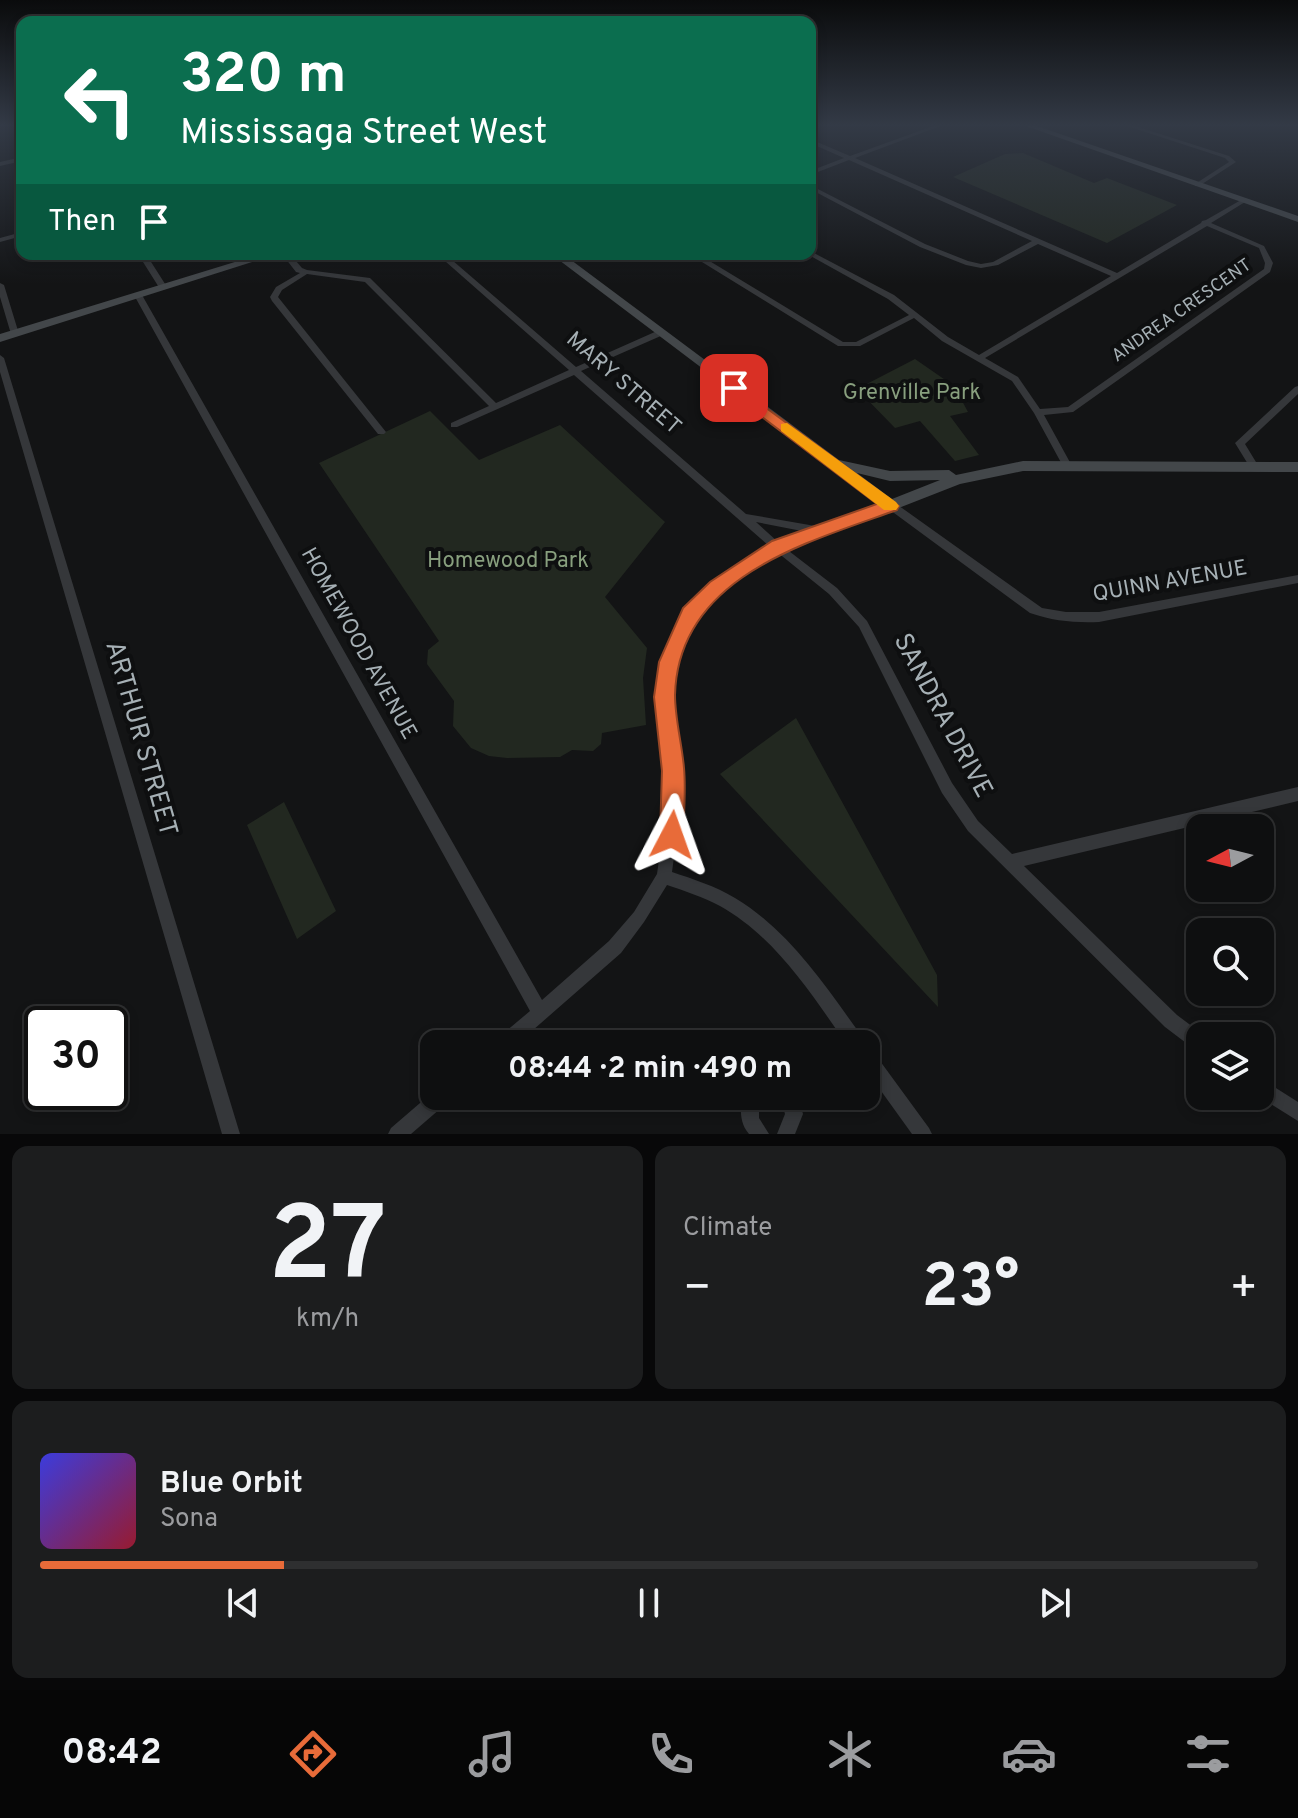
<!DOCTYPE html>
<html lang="en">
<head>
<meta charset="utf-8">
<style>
	body { margin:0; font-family:Overpass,sans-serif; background:#1c1d1e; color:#f1f3f6; height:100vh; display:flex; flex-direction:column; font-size:30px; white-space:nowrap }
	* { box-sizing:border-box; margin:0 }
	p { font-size:26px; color:#9b9c9f }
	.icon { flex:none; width:44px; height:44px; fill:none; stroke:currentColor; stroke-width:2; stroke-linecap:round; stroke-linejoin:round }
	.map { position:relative; height:1134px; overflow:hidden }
	.details { display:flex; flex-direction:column; gap:12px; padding:12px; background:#080809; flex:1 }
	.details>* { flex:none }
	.top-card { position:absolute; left:16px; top:16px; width:800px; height:244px; border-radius:16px; box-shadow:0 4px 12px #0003,0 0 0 2px #2e2f30; background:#0b6e4f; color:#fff; overflow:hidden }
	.needle { width:52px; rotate:263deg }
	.controls { position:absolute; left:1186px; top:814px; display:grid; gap:16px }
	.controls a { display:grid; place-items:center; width:88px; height:88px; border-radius:16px; background:#0e0f10; box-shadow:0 4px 12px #0003,0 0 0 2px #2e2f30; font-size:40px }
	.speed { position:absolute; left:24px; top:1006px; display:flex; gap:16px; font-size:40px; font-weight:700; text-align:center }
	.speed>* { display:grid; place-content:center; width:104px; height:104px; border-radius:50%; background:#0e0f10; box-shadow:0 4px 12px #0003,0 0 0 2px #2e2f30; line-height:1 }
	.speed .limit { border:4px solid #111; border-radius:12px; background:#fff; color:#111 }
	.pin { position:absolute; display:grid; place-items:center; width:68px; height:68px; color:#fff; margin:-34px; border-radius:16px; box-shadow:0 4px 12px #0006 }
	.me { position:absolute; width:88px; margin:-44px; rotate:4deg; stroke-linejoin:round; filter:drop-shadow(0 0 6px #0008) }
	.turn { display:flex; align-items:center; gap:28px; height:168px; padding:0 32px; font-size:36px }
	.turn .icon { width:104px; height:104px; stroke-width:2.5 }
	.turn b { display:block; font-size:56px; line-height:68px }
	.then { display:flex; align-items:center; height:76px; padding:0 32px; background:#0003; gap:16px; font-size:30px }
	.big { font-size:60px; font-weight:700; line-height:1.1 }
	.details .card { flex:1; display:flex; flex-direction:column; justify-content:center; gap:12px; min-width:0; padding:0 28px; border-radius:16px; background:#1c1d1e }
	.details .dial { align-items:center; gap:0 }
	.dial b { font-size:104px; line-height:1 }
	.song { display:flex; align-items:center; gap:24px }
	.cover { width:96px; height:96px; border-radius:12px; background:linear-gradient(135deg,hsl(240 70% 55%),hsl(350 70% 35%)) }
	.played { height:8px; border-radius:4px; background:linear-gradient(90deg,#e86b39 20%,#2e2f30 20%) }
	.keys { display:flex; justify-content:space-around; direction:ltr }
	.heat { display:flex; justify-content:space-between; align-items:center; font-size:44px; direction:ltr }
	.details .tiles { flex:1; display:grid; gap:12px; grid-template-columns:1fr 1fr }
	.card:last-child { grid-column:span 2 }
	.trip { position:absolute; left:420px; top:1030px; width:460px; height:80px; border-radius:16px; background:#0e0f10; box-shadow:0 4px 12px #0003,0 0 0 2px #2e2f30; font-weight:700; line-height:80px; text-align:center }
	.menu { display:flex; height:128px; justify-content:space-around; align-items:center; background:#060606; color:#9b9c9f }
	.menu .icon { width:56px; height:56px }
	.menu .current { color:#e86b39 }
	.menu b { font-size:36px; color:#f1f3f6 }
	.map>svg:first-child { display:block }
</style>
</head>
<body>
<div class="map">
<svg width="1298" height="1134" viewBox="0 0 1298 1134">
	<rect width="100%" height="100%" fill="#131415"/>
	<!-- green -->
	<path fill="#222820" d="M1023,153L1094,183L1107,178L1177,205L1107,243L953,177L1005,154Z
		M915,359L954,386L968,412L950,416L979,455L955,461L920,421L895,428L857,389Z
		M430,411L479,460L560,425L665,522L605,597L647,648L643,678L646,725L602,733L601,744L593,751L572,750L560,757L507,758L489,756L471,748L453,726L454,701L427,664L428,650L439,641L319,463Z
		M796,718L937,975L938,1007L720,774Z
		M284,802L336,911L297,939L247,825Z"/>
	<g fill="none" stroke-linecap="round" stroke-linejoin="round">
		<!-- street -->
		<path fill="#35373a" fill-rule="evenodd" d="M936,125H943L855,158L1117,273L1201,223L1202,221L1206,220L1241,200H1245V202L1211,223L1264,246L1273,263L1270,272L1073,412L1044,415L1072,466L1070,468H1064L1034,413L1012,381L942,341L914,318L860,346H838L689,254H698L843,342H856L909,315L888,299L807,254H810V251L812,252L894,295L948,337L979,355L1111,276L1038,244L998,265L981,268L966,265L920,247L810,189V185L812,186L925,244L968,261L981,264L993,262L1032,241L849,160L810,175V171L844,158L810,143V139L850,156ZM1207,226L1259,248L1265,263L1264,269L1068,407L1040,409L1018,377L985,358Z
			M1124,125H1132L1229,156L1236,162L1199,186H1195V184L1229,162L1225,158Z
			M22,157V161L0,166V162Z
			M22,232V236L0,242V238Z
			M138,254H146L167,287L166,289H160Z
			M282,254H290L302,268L307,270L370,278L496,403L569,370L437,254H445L576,367L657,331H663V335L581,371L746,514L821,527L887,503H895L1042,608L1066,612H1099L1298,575V583L1099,622C1075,623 1053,621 1030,613L890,510L785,548L837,588L867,621L952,783L978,821L1012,854L1298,787V801L1024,866L1177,1015L1205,1036H1200V1051L1194,1049L1165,1027L968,831L942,793L859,627L829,594L777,552L720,590L695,617L675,662L671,697L681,804L672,872C693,879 715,886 735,898C790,931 826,987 863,1038L866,1044H825L828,1038L836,1029C804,983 770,934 720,906C703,897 685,891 667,885L644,922L621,953L517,1044H495L498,1038L530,1011L134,295L138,293L142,295L542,1000L609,941L634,912L657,874L667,804L659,697L663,662L686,611L712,584L769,546L574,375L457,427H451V423L489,406L365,282L307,274L282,290L278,297L386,432L384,434H378L272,301L270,297L276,287L300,273L296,272ZM756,522L807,532L778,542Z
			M0,283L4,285L19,334L18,336H12L11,334L0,297Z
			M0,355L4,358L240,1134H222L0,372Z
			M1298,386V394L1245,444L1259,467L1254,470L1251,469L1235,443L1295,387Z
			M866,1047L872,1050L929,1128L932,1134H912L866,1070Z
			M1260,1078L1298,1102V1121L1258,1096H1260Z
			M434,1091V1096H451L448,1102L411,1134H388L391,1128Z
			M741,1096H759V1118L769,1134H749C739,1122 741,1111 741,1096Z
			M780,1096H798L803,1114L795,1134H777L785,1114Z"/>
		<!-- secondary -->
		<path fill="#43474a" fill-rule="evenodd" d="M1023,125H1034L1298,216V222Z
			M261,254H277L0,342V334Z
			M551,254H563L839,460L890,471L949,470L956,475L1023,461L1298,462V472L1023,471L960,484L891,511ZM857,473L890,481L940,480L892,499Z"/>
	</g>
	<!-- sky -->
	<linearGradient id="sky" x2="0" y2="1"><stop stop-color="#0a0b0c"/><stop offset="0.44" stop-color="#333a46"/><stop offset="1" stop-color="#333a46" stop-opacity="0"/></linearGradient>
	<rect width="1298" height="284" fill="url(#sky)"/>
	<!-- route -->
	<path fill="#e86b39" stroke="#974625" stroke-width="2" d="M734,384L899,506L897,510C805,543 678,577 675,695C675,719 682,744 684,768C686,790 684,813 683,835L680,844L672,847L663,844L660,835L662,771L654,697L659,662L683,608L710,582L772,541L877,504L729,392V385Z"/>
	<!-- slow -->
	<path fill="#f59e0b" d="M787,423L896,502L899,506L896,510H884L781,431V424Z"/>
	<g text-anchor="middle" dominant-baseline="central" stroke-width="8" stroke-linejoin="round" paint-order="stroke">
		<!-- far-street labels -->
		<g font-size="18" fill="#a6b0b5" stroke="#0e0f10">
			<text transform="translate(1182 311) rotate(-35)">ANDREA CRESCENT</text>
		</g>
		<!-- street labels -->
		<g font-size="22" fill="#a6b0b5" stroke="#0e0f10">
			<text transform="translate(623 384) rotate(41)">MARY STREET</text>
			<text transform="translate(1170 582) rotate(-10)">QUINN AVENUE</text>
			<text transform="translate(358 644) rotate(61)">HOMEWOOD AVENUE</text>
		</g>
		<!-- park labels -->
		<g font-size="22" fill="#889f7e" stroke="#0e0f10">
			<text x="912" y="393">Grenville Park</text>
			<text x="508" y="561">Homewood Park</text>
		</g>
		<!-- near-street labels -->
		<g font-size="26" fill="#a6b0b5" stroke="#0e0f10">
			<text transform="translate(942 716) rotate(62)">SANDRA DRIVE</text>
			<text transform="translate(140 739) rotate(74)">ARTHUR STREET</text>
		</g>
	</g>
</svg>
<div class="controls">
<a><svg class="needle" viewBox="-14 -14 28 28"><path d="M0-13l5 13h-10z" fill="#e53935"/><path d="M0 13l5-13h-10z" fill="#9b9c9f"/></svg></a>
<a><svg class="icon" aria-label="search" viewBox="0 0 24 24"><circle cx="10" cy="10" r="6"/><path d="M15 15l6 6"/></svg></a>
<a><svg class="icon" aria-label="layers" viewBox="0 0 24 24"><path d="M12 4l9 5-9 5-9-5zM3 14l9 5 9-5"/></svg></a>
</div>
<div class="speed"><div class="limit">30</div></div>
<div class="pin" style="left:734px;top:388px;background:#d93025"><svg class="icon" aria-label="arrive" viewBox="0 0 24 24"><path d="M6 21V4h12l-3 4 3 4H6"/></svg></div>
<svg class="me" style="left:672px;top:835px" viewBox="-20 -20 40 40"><path d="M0-17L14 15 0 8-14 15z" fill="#e86b39" stroke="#fff" stroke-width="4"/></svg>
<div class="trip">08:44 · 2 min · 490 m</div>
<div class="top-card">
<div class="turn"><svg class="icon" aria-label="left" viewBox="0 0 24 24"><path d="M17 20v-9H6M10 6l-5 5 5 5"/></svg><div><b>320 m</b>Mississaga Street West</div></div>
<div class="then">Then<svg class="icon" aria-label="arrive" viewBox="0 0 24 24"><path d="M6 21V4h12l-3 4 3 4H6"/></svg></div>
</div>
</div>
<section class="details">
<div class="tiles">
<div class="card dial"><b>27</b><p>km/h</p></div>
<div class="card"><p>Climate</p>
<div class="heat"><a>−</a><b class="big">23°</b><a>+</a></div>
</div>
<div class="card">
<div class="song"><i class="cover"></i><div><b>Blue Orbit</b><p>Sona</p></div></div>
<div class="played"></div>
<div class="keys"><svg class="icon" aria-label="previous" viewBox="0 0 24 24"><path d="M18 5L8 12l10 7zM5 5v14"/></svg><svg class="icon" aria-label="pause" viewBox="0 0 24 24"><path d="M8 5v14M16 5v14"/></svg><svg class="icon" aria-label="next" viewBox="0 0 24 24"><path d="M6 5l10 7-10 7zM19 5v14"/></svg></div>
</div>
</div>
</section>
<nav class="menu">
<b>08:42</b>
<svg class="icon current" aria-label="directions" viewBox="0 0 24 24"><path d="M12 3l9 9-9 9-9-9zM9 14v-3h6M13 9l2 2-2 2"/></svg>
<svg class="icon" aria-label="music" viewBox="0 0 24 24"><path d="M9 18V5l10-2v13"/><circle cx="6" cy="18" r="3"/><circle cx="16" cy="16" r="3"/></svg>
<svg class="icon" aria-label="phone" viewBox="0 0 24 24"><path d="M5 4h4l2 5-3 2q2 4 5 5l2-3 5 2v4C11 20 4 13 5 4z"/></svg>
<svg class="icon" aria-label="climate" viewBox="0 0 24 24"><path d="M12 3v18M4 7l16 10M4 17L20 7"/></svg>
<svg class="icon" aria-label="car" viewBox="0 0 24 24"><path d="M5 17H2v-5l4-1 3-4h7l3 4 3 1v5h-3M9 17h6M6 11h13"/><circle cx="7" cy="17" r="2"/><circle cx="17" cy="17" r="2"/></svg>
<svg class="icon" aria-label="filters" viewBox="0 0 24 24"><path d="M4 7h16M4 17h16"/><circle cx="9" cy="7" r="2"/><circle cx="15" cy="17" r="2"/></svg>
</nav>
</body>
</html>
